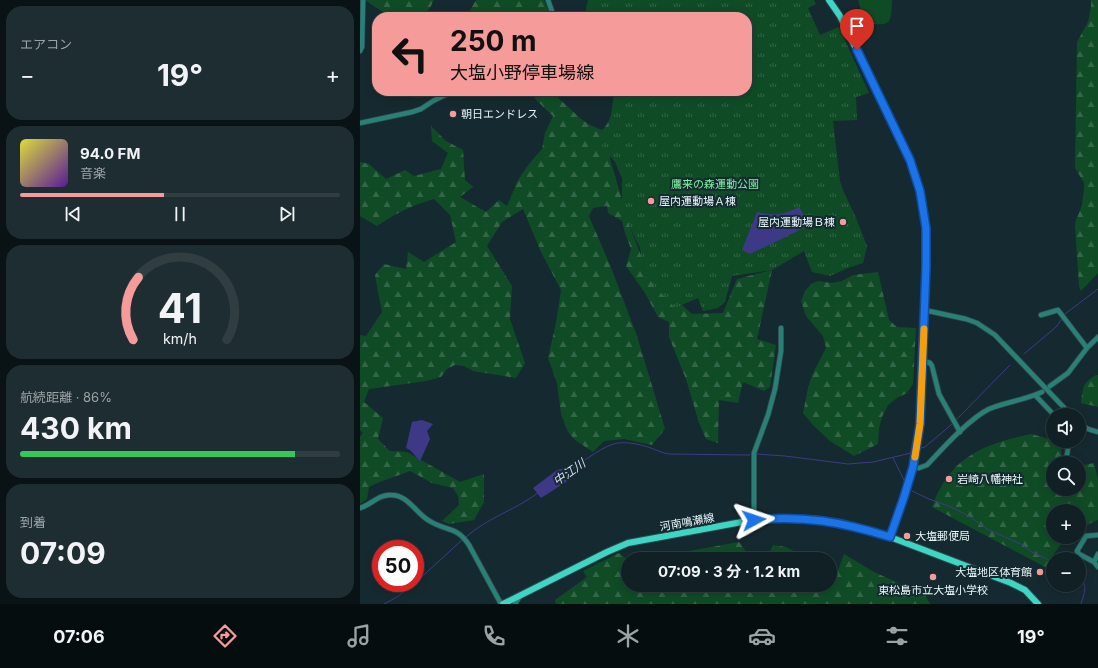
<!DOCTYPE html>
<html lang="ja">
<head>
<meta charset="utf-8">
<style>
	body { margin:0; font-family:Inter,"Noto Sans JP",sans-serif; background:#1e2d31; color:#f1f3f6; height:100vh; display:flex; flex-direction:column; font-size:15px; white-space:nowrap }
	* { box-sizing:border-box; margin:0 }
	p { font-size:13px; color:#9ca3a6 }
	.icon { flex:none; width:22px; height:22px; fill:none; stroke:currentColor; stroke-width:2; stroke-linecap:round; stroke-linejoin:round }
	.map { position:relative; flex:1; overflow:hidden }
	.panel { display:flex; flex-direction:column; gap:6px; padding:6px; background:#091214; width:360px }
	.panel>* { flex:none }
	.top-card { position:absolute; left:12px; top:12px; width:380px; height:84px; border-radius:16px; box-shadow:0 2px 10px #0003,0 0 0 1px #303e41; background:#f59b9a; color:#111; overflow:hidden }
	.controls { position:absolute; left:686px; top:408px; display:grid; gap:8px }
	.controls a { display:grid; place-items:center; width:40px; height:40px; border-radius:50%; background:#102024; box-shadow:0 2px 10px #0003,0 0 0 1px #303e41; font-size:20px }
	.speed { position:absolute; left:12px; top:540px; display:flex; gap:8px; font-size:20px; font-weight:700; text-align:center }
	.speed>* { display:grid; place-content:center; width:52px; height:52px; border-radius:50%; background:#102024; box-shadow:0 2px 10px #0003,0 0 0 1px #303e41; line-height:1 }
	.speed .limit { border:6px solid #d22; background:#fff; color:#111 }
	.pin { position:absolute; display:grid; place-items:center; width:34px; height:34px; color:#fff; margin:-41px -17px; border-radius:50% 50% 50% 0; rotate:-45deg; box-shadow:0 0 4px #0007 }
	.pin .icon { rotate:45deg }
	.me { position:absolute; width:44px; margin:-22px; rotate:85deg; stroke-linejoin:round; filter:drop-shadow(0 0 3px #0008) }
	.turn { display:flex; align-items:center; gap:14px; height:84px; padding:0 12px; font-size:18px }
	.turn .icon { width:52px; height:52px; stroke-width:2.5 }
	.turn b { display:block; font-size:28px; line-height:34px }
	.big { font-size:30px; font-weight:700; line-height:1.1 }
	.panel .tile { flex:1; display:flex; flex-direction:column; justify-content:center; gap:6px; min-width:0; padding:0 14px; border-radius:16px; background:#1e2d31 }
	.panel .dial { align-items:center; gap:0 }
	.dial svg { height:104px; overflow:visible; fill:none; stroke:#303e41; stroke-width:7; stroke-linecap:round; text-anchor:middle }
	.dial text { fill:#f1f3f6; stroke:none }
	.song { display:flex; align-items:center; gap:12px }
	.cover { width:48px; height:48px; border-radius:6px; background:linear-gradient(135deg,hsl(60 70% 55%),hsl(270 70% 35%)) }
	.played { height:4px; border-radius:2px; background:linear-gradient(90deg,#f59b9a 45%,#303e41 45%) }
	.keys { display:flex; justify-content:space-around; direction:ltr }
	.heat { display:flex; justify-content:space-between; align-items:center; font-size:22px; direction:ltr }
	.charge { height:6px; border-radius:3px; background:linear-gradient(90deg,#34c759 86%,#303e41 0) }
	.trip { position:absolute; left:261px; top:552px; width:216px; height:40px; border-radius:20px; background:#102024; box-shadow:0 2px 10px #0003,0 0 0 1px #303e41; font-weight:700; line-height:40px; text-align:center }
	.tabs { display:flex; height:64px; justify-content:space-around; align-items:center; background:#060d0e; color:#9ca3a6 }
	.tabs .icon { width:28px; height:28px }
	.tabs .on { color:#f59b9a }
	.tabs b { font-size:18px; color:#f1f3f6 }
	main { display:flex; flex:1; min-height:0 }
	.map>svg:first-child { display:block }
</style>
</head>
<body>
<main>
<section class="panel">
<div class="tile"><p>エアコン</p>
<div class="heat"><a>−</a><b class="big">19°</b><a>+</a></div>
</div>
<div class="tile">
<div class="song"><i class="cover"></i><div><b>94.0 FM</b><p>音楽</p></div></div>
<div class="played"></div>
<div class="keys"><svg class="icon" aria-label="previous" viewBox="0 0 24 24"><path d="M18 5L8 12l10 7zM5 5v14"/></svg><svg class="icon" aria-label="pause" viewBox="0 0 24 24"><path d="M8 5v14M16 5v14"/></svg><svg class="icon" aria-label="next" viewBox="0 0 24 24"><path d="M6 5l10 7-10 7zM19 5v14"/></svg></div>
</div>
<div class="tile dial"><svg viewBox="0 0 100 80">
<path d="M14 69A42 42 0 1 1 86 69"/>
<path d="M14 69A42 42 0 0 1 18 21" stroke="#f59b9a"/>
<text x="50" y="56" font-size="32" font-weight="700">41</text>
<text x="50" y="72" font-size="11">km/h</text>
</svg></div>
<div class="tile"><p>航続距離 · 86%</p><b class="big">430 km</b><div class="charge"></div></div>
<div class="tile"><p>到着</p><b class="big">07:09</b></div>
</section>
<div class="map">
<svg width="738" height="604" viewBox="0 0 738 604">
	<defs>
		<pattern id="forest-firs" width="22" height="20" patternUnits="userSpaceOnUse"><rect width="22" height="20" fill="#0f4c26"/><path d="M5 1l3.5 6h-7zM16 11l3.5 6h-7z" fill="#326646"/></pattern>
		<pattern id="park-tufts" width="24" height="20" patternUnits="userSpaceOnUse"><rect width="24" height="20" fill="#0f4c26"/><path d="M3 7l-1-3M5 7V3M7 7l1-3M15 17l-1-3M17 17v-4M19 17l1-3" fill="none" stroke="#326646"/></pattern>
	</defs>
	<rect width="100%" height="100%" fill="#152a30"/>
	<!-- grass -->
	<path fill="#0f4c26" d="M498,0H532C531,26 530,26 505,23Z"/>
	<!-- forest -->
	<path fill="url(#forest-firs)" d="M5,0H74L70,8L65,13L56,17H30Z
		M116,0H184L191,17H103L109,12Z
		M731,0H738V273L721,291L719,286L715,226V223L722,205L724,189V183L715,168L717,42L728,22L731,7Z
		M38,91H84C66,97 54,102 38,91Z
		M177,91H191L221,119L230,125L242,130C253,121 252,105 254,91H264L250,159L270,227L289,276L332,314L363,313L377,279L412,270L397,339L416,345L410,387L404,391L383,382L378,403L359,400L358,443L346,439L339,423L326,379L309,337V322L298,317L285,293L266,266L271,249L265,233L262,221L248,213L247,206L233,208L229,216L252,270L277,336L305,429L292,445L264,439L244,441L233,452L215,440L208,432L201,414L197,383L188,358L196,323L201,290L181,252L163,209L142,222L127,246L152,286L150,319L165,363L156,378L113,371L104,366L95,365L87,369L81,377L66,381L9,389L4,402L23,418L18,439L30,451L47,452L100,482L124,474V502L114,520L89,524L82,521L99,505L98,496L93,488L72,483L50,471C36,477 22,480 9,487L7,499L0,504V437L3,433L0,430V335L6,336L22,312L15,275L24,264L46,269L48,252L64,262L96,242L90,215L74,199C53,205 34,214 17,226L0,216V162L9,164L26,179L45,170L54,176L81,169L88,153L72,141L71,126L86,141L103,150L105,180L113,187L100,197L126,212L139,200L147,206L158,180L169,164L182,149L185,133L193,116L174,98Z
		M518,272L529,320L537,327L556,328L553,384L547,393L537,398L528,405L522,417L519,428L518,444L494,456L470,441L453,425L443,413L448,388L452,375L466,348L463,336L446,316L441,301L445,291L451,284L458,281L472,283L482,281L493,275Z
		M736,375H738V407L721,403C723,388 722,383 736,375Z
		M671,434L701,442L702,463H693V489H719V466L734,463L738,480V520L719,528V511H693V537H706L685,567L572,507C575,500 577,493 581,487C600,452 634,442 671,434Z
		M379,542L390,557L399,559H313L312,554Z
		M413,545L426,547L449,559H406Z
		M259,553L268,560V585H470V570L477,573L484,554L514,572L565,595L570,604H196L195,600L227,577L223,571Z"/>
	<!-- park -->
	<path fill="url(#park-tufts)" d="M228,0H454L456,4L448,8L460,35L479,27L509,93L496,97L497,120L473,121L480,181L483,190L496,218L507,246L503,263L488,268L470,276L452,272L444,251L412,270L372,276L365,302L358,308L343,311L338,298L315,308L292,283L282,262L280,248L270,227L262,204V178L255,162L242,146L260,91H387V17H238L227,16L226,8Z"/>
	<!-- water -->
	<path fill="#3e3987" d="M439,207L450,225L390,254L382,250L397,212C415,216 423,215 439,207Z
		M62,420L73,424L67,431L70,439L60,461L50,450L46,448L52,422Z
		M210,467L214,471L206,482L181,498L173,488L197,470Z"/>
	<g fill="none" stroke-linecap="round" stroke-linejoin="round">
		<!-- stream -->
		<path stroke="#3e3987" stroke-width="1" d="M705,314L738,289
			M664,354L696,327L702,319
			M597,419L650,365
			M561,448L565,447L592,424
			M396,454L425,456L488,464L513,462L551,453
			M533,458L545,482
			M212,469C222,462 246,444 258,443C267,442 279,444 288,447C295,449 301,453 309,454L390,455
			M552,491L569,499L591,507L609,516L627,529L663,545L672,552L693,562
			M106,537C127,518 155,510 178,493
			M719,575C728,586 725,591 721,604
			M55,583L102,540
			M24,604L37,597L54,583"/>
		<!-- minor casing -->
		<g stroke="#33474c" stroke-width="6">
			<path id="minor" d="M188,0L194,17
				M0,51L2,47L3,0
				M0,123L52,112L61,109L73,101L93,91
				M564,310L606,319L617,323L635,335L711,415
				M681,315L698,310L727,348
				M563,361L570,363L572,366L579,394L600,432
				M690,386L708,373L727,348L738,337
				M675,395L694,415
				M719,423L728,429L738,432
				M707,455L709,441
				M553,467L559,468L567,465C583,448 609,419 629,409C646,402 665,400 682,392
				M0,508C11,505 19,494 31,495C48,495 55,512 68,520C86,532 96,525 109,545L141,604
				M394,520V453L408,415L415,389L421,351V328
				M738,554L734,562L738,567
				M734,562L719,554L717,551L726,536L738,535
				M155,604L160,596"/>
		</g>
		<!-- major casing -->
		<g stroke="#33474c" stroke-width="8">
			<path id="major" d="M469,0L480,16L550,160L560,191L566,228V267L560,424L553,467L544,497L530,537
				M143,604L247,552L268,543L382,522L411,518L455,519L482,523L508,530L530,537L651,583L665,590L678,604"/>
		</g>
		<!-- minor -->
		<use href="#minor" stroke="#288176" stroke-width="4.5"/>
		<!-- major -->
		<use href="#major" stroke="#3dd6c5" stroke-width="6"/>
	</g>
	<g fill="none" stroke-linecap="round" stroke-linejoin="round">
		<!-- route casing -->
		<g stroke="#114b97" stroke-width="10">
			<path id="route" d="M394,520C444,515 482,522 530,537L544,497L553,467L560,424L566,267V228L560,191L550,160L497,50"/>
		</g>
		<!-- route -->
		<use href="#route" stroke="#1a73e8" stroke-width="7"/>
		<!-- slow -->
		<path stroke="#f59e0b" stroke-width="7" d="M555,457L560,424L564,329"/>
	</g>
	<!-- markers -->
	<g fill="#f59b9a" stroke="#152a30" stroke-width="1.5">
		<circle cx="93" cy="114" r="4"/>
		<circle cx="291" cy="201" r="4"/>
		<circle cx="483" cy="222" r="4"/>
		<circle cx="589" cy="479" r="4"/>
		<circle cx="547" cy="536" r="4"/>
		<circle cx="680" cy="572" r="4"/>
		<circle cx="573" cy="577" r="4"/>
	</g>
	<g text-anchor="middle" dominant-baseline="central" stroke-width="4" stroke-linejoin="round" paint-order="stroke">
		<!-- poi labels -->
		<g font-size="11" fill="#e9f6f9" stroke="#152a30" text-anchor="start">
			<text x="101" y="114">朝日エンドレス</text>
			<text x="299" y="201">屋内運動場Ａ棟</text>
			<text x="475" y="222" text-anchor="end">屋内運動場Ｂ棟</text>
			<text x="597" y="479">岩崎八幡神社</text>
			<text x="555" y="536">大塩郵便局</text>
			<text x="672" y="572" text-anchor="end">大塩地区体育館</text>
			<text x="573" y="590" text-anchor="middle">東松島市立大塩小学校</text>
		</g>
		<!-- park labels -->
		<g font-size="11" fill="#7cf09d" stroke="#152a30">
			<text x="355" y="184">鷹来の森運動公園</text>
		</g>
		<!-- street labels -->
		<g font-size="11" fill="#e9f6f9" stroke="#152a30">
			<text transform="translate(327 522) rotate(-10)">河南鳴瀬線</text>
		</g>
		<!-- water labels -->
		<g font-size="12" font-style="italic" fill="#d8daf1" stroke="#152a30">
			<text transform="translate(209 472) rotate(-35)">中江川</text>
		</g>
	</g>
</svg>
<div class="controls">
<a><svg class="icon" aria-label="sound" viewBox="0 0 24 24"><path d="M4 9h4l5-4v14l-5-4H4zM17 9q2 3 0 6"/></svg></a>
<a><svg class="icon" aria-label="search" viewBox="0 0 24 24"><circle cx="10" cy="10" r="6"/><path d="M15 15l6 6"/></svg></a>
<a>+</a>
<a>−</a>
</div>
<div class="speed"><div class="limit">50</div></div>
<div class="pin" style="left:497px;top:50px;background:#d93025"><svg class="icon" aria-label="arrive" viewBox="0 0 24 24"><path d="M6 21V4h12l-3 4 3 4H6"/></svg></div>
<svg class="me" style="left:394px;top:520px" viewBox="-20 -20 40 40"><path d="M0-17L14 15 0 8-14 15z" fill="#1a73e8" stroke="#fff" stroke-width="4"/></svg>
<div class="trip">07:09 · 3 分 · 1.2 km</div>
<div class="top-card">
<div class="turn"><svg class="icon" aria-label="left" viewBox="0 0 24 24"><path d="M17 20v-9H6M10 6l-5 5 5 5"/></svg><div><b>250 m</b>大塩小野停車場線</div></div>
</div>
</div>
</main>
<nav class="tabs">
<b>07:06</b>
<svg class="icon on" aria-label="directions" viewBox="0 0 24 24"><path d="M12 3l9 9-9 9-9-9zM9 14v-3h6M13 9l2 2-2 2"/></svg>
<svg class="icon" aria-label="music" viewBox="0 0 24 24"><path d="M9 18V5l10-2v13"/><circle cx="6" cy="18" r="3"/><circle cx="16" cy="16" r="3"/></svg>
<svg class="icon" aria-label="phone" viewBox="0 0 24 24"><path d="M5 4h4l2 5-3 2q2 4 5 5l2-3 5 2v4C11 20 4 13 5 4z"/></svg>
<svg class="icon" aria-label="climate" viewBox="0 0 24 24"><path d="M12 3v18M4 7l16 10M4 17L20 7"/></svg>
<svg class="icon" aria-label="car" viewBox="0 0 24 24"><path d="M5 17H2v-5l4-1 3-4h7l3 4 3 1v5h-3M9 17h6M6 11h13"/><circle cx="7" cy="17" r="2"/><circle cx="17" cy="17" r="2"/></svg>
<svg class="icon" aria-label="filters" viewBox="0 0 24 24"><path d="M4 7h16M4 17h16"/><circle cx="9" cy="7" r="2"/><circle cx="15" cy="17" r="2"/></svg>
<b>19°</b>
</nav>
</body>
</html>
